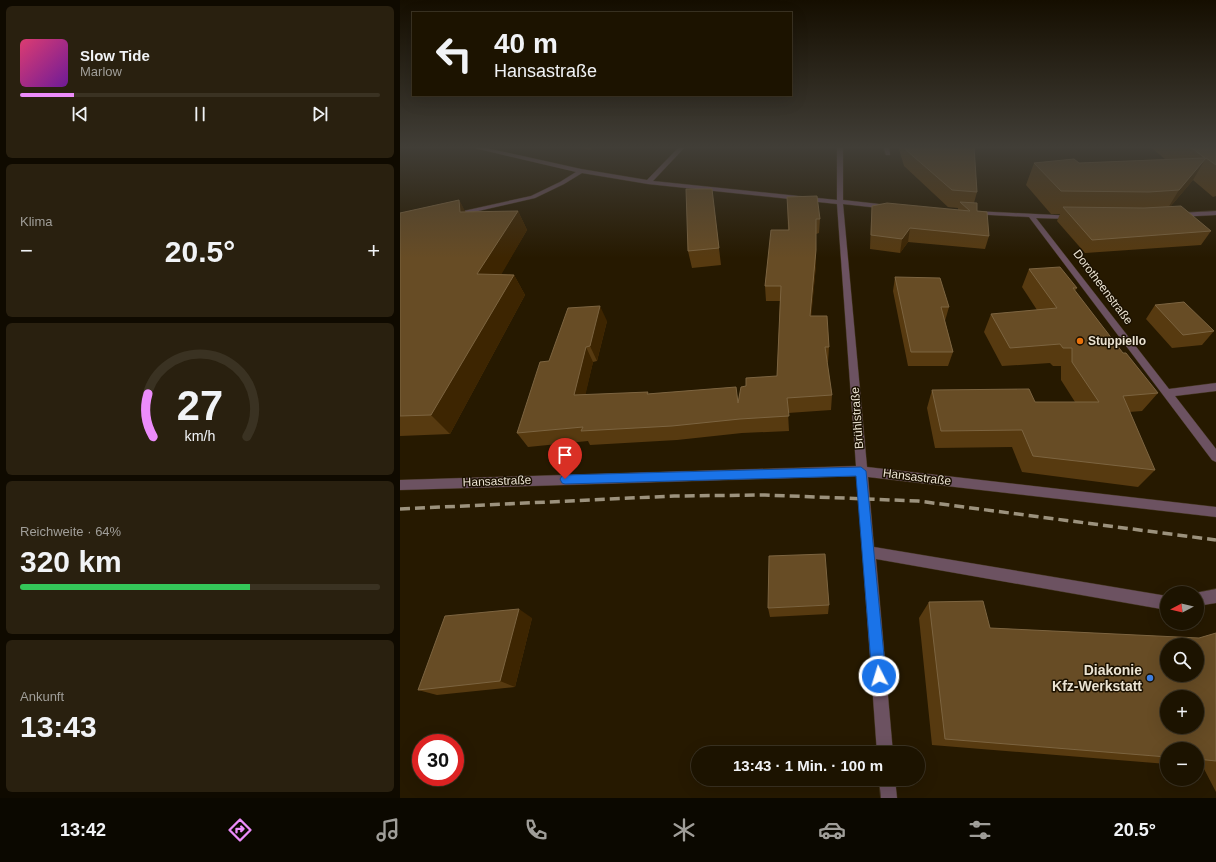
<!DOCTYPE html>
<html lang="de">
<head>
<meta charset="utf-8">
<style>
	body { margin:0; font-family:Helvetica,sans-serif; background:#29200f; color:#f1f3f6; height:100vh; display:flex; flex-direction:column; font-size:15px; white-space:nowrap }
	* { box-sizing:border-box; margin:0 }
	p { font-size:13px; color:#a09e99 }
	.icon { flex:none; width:22px; height:22px; fill:none; stroke:currentColor; stroke-width:2; stroke-linecap:round; stroke-linejoin:round }
	.map { position:relative; flex:1; overflow:hidden }
	.drawer { display:flex; flex-direction:column; gap:6px; padding:6px; background:#0f0a00; width:400px }
	.drawer>* { flex:none }
	.banner { position:absolute; left:12px; top:12px; width:380px; height:84px; border-radius:0px; box-shadow:0 4px 16px #0002,0 0 0 1px #3a3222; background:#1c1300; color:#f1f3f6; overflow:hidden }
	.needle { width:26px; rotate:263deg }
	.fabs { position:absolute; left:760px; top:586px; display:grid; gap:8px }
	.fabs a { display:grid; place-items:center; width:44px; height:44px; border-radius:50%; background:#1c1300; box-shadow:0 4px 16px #0002,0 0 0 1px #3a3222; font-size:20px }
	.speed { position:absolute; left:12px; top:734px; display:flex; gap:8px; font-size:20px; font-weight:700; text-align:center }
	.speed>* { display:grid; place-content:center; width:52px; height:52px; border-radius:50%; background:#1c1300; box-shadow:0 4px 16px #0002,0 0 0 1px #3a3222; line-height:1 }
	.speed .limit { border:6px solid #d22; background:#fff; color:#111 }
	.pin { position:absolute; display:grid; place-items:center; width:34px; height:34px; color:#fff; margin:-41px -17px; border-radius:50% 50% 50% 0; rotate:-45deg; box-shadow:0 0 4px #0007 }
	.pin .icon { rotate:45deg }
	.me { position:absolute; width:44px; margin:-22px; rotate:355deg; stroke-linejoin:round; filter:drop-shadow(0 0 3px #0008) }
	.turn { display:flex; align-items:center; gap:14px; height:84px; padding:0 16px; font-size:18px }
	.turn .icon { width:52px; height:52px; stroke-width:2.5 }
	.turn b { display:block; font-size:28px; line-height:34px }
	.big { font-size:30px; font-weight:600; line-height:1.1 }
	.drawer .tile { flex:1; display:flex; flex-direction:column; justify-content:center; gap:6px; min-width:0; padding:0 14px; border-radius:6px; background:#29200f }
	.drawer .dial { align-items:center; gap:0 }
	.dial svg { height:104px; overflow:visible; fill:none; stroke:#3a3222; stroke-width:7; stroke-linecap:round; text-anchor:middle }
	.dial text { fill:#f1f3f6; stroke:none }
	.song { display:flex; align-items:center; gap:12px }
	.cover { width:48px; height:48px; border-radius:6px; background:linear-gradient(135deg,hsl(340 70% 55%),hsl(280 70% 35%)) }
	.played { height:4px; border-radius:2px; background:linear-gradient(90deg,#ec8cfb 15%,#3a3222 15%) }
	.keys { display:flex; justify-content:space-around; direction:ltr }
	.heat { display:flex; justify-content:space-between; align-items:center; font-size:22px; direction:ltr }
	.charge { height:6px; border-radius:3px; background:linear-gradient(90deg,#34c759 64%,#3a3222 0) }
	.trip { position:absolute; left:291px; top:746px; width:234px; height:40px; border-radius:20px; background:#1c1300; box-shadow:0 4px 16px #0002,0 0 0 1px #3a3222; font-weight:600; line-height:40px; text-align:center }
	.tab-bar { display:flex; height:64px; justify-content:space-around; align-items:center; background:#0b0800; color:#a09e99 }
	.tab-bar .icon { width:28px; height:28px }
	.tab-bar .active { color:#ec8cfb }
	.tab-bar b { font-size:18px; color:#f1f3f6 }
	main { display:flex; flex:1; min-height:0 }
	.map>svg:first-child { display:block }
</style>
</head>
<body>
<main>
<section class="drawer">
<div class="tile">
<div class="song"><i class="cover"></i><div><b>Slow Tide</b><p>Marlow</p></div></div>
<div class="played"></div>
<div class="keys"><svg class="icon" aria-label="previous" viewBox="0 0 24 24"><path d="M18 5L8 12l10 7zM5 5v14"/></svg><svg class="icon" aria-label="pause" viewBox="0 0 24 24"><path d="M8 5v14M16 5v14"/></svg><svg class="icon" aria-label="next" viewBox="0 0 24 24"><path d="M6 5l10 7-10 7zM19 5v14"/></svg></div>
</div>
<div class="tile"><p>Klima</p>
<div class="heat"><a>−</a><b class="big">20.5°</b><a>+</a></div>
</div>
<div class="tile dial"><svg viewBox="0 0 100 80">
<path d="M14 69A42 42 0 1 1 86 69"/>
<path d="M14 69A42 42 0 0 1 10 36" stroke="#ec8cfb"/>
<text x="50" y="56" font-size="32" font-weight="700">27</text>
<text x="50" y="72" font-size="11">km/h</text>
</svg></div>
<div class="tile"><p>Reichweite · 64%</p><b class="big">320 km</b><div class="charge"></div></div>
<div class="tile"><p>Ankunft</p><b class="big">13:43</b></div>
</section>
<div class="map">
<svg width="816" height="798" viewBox="0 0 816 798">
	<rect width="100%" height="100%" fill="#261900"/>
	<g fill="none" stroke-linecap="round" stroke-linejoin="round">
		<!-- minor casing -->
		<g stroke="#42351d" stroke-width="1">
			<path id="minor" d="M66,146H77L181,169L247,180L280,146H286L253,181L437,200V146H443V200L488,205L491,207L488,209L443,204L467,467L816,507V517L468,477L474,547L767,596V610L476,559L493,753H477L457,476L0,490V480L456,466L437,204L248,184L182,173L164,184L135,198L52,217L49,215L50,214L131,196L160,182L176,172Z
				M483,146H489L490,155H486Z
				M574,211L674,216L675,217L672,219L636,218L769,389L816,383V391L775,396L816,449V462L812,460L629,217L572,214V212Z
				M816,211V215L778,217L775,215L778,213Z
				M816,589V603L797,606V593H795Z
				M479,779H495L497,798H481Z"/>
		</g>
		<!-- minor -->
		<use href="#minor" fill="#6c5261" fill-rule="evenodd"/>
		<!-- rail -->
		<path stroke="#9c927d" stroke-width="3.5" stroke-dasharray="10 5" stroke-linecap="butt" d="M0,509L274,496L365,495L518,501L816,540"/>
	</g>
	<!-- wall -->
	<path fill="#573a10" d="M170,146H194L191,150Z
		M498,146H574L577,192L574,203L577,211L589,236L585,249L508,242L500,253L470,249L471,219L472,206L558,210V208L548,207L504,166Z
		M749,146H816V196L813,197L793,180L770,207L811,231L801,245L685,253L657,221L660,214H651L626,185L634,163H679L765,159Z
		M387,197L420,219L419,233L416,234V265L411,316L429,347L428,362H427L432,395L431,410L388,413L389,431L342,433L277,440L190,445L188,441L128,447L117,433L149,361L207,321L197,361L193,362L185,395L248,392V394L336,387L338,401L346,386L377,376L380,301H366L365,286L388,230Z
		M59,200L65,212L118,211L127,230L101,274L114,275L125,295L50,434L0,436V213Z
		M314,206L321,265L292,268L288,251Z
		M629,269L677,288L675,291L723,353L758,393L742,411L729,412L755,470L738,487L622,472L612,447L535,448L527,408L532,390L635,402H675L661,380V366H653L650,363L602,366L584,332L591,314L637,310L622,287Z
		M495,277L549,307L545,321L553,352L548,366H508L493,291Z
		M755,305L814,331L802,345L772,348L746,319Z
		M529,602L590,628L799,638L816,633V792L803,767L797,766V749H767V764L532,745L519,618Z
		M429,605L428,614L370,617L368,608Z
		M132,618L115,687L37,695L18,690Z"/>
	<!-- shaded-wall -->
	<path fill="#3d2501" d="M190,146H194L191,150Z
		M806,158L793,180L765,213L779,190Z
		M59,200L70,220L60,212Z
		M118,211L127,230L90,294L77,274Z
		M510,228L508,242L500,253L502,239Z
		M416,250V265L410,331V316Z
		M114,275L125,295L50,434L31,415Z
		M200,306L207,321L197,361L190,346Z
		M186,347L193,362L182,410L174,395Z
		M119,609L132,618L115,687L100,681Z"/>
	<!-- building -->
	<path fill="#674c25" stroke="#7c6440" fill-rule="evenodd" d="M505,146H574L577,192L552,190L506,150Z
		M789,146H816V165L806,158L779,190L749,192L661,191L634,163L674,159L679,163L805,158Z
		M286,189H312L319,248L288,251Z
		M417,196L420,219H416V250L410,316H427L429,347H425L432,395L387,398L389,416L340,419L272,426L181,431L183,427L117,433L140,362L149,361L168,308L200,306L190,346L186,347L174,395L248,392L247,394L336,387L338,403L341,387L346,386V378L377,376L381,286H365L371,230H389L387,197Z
		M59,200L60,212L118,211L77,274L114,275L31,415L0,416V213Z
		M560,202L577,203V211L587,212L589,236L510,228L502,239L471,235L472,206L487,203L570,211Z
		M781,206L811,231L692,240L663,207L744,208Z
		M660,267L677,288H673L723,353H726L758,393L723,396L755,470L633,456L622,430L541,431L532,390L629,389L635,402H699L672,362V348H663L660,344L610,348L591,314L657,308L629,269Z
		M495,277L540,278L549,307H541L553,352H511Z
		M784,302L814,331L783,335L755,305Z
		M425,554L429,605L368,608L369,556Z
		M583,601L590,628L799,638L816,633V761L797,759V749H767V757L545,739L529,602ZM767,645H797V675H767ZM767,697H797V727H767Z
		M119,609L100,681L18,690L45,616Z"/>
	<!-- sky -->
	<linearGradient id="sky" x2="0" y2="1"><stop stop-color="#150e00"/><stop offset="0.57" stop-color="#413e37"/><stop offset="1" stop-color="#413e37" stop-opacity="0"/></linearGradient>
	<rect width="816" height="258" fill="url(#sky)"/>
	<!-- route -->
	<path fill="#1a73e8" stroke="#114b97" d="M461,467L466,471L486,676L484,680L479,682L474,680L472,676L456,476L165,484L162,483L160,479L162,476L165,475Z"/>
	<!-- markers -->
	<circle fill="#e8710a" stroke="#1b1100" stroke-width="1.5" cx="680" cy="341" r="4"/>
	<circle fill="#3f7fe0" stroke="#1b1100" stroke-width="1.5" cx="750" cy="678" r="4"/>
	<g text-anchor="middle" dominant-baseline="central" stroke-width="3" stroke-linejoin="round" paint-order="stroke">
		<!-- street labels -->
		<g font-size="12" fill="#ebe3d2" stroke="#1b1100">
			<text transform="translate(703 287) rotate(53)">Dorotheenstraße</text>
			<text transform="translate(457 418) rotate(-94)">Brühlstraße</text>
			<text transform="translate(517 477) rotate(7)">Hansastraße</text>
			<text transform="translate(97 481) rotate(-2)">Hansastraße</text>
		</g>
		<!-- poi labels -->
		<g font-size="12" font-weight="bold" fill="#ebe3d2" stroke="#1b1100" text-anchor="start">
			<text x="688" y="341">Stuppiello</text>
		</g>
		<!-- near-poi labels -->
		<g font-size="14" font-weight="bold" fill="#ebe3d2" stroke="#1b1100" text-anchor="end">
			<text x="742" y="670">Diakonie<tspan x="742" dy="16">Kfz-Werkstatt</tspan></text>
		</g>
	</g>
</svg>
<div class="fabs">
<a><svg class="needle" viewBox="-14 -14 28 28"><path d="M0-13l5 13h-10z" fill="#e53935"/><path d="M0 13l5-13h-10z" fill="#a09e99"/></svg></a>
<a><svg class="icon" aria-label="search" viewBox="0 0 24 24"><circle cx="10" cy="10" r="6"/><path d="M15 15l6 6"/></svg></a>
<a>+</a>
<a>−</a>
</div>
<div class="speed"><div class="limit">30</div></div>
<div class="pin" style="left:165px;top:479px;background:#d93025"><svg class="icon" aria-label="arrive" viewBox="0 0 24 24"><path d="M6 21V4h12l-3 4 3 4H6"/></svg></div>
<svg class="me" style="left:479px;top:676px" viewBox="-20 -20 40 40"><circle r="17" fill="#1a73e8" stroke="#fff" stroke-width="3"/><path d="M0-11L8 9 0 5-8 9z" fill="#fff"/></svg>
<div class="trip">13:43 · 1 Min. · 100 m</div>
<div class="banner">
<div class="turn"><svg class="icon" aria-label="left" viewBox="0 0 24 24"><path d="M17 20v-9H6M10 6l-5 5 5 5"/></svg><div><b>40 m</b>Hansastraße</div></div>
</div>
</div>
</main>
<nav class="tab-bar">
<b>13:42</b>
<svg class="icon active" aria-label="directions" viewBox="0 0 24 24"><path d="M12 3l9 9-9 9-9-9zM9 14v-3h6M13 9l2 2-2 2"/></svg>
<svg class="icon" aria-label="music" viewBox="0 0 24 24"><path d="M9 18V5l10-2v13"/><circle cx="6" cy="18" r="3"/><circle cx="16" cy="16" r="3"/></svg>
<svg class="icon" aria-label="phone" viewBox="0 0 24 24"><path d="M5 4h4l2 5-3 2q2 4 5 5l2-3 5 2v4C11 20 4 13 5 4z"/></svg>
<svg class="icon" aria-label="climate" viewBox="0 0 24 24"><path d="M12 3v18M4 7l16 10M4 17L20 7"/></svg>
<svg class="icon" aria-label="car" viewBox="0 0 24 24"><path d="M5 17H2v-5l4-1 3-4h7l3 4 3 1v5h-3M9 17h6M6 11h13"/><circle cx="7" cy="17" r="2"/><circle cx="17" cy="17" r="2"/></svg>
<svg class="icon" aria-label="filters" viewBox="0 0 24 24"><path d="M4 7h16M4 17h16"/><circle cx="9" cy="7" r="2"/><circle cx="15" cy="17" r="2"/></svg>
<b>20.5°</b>
</nav>
</body>
</html>
